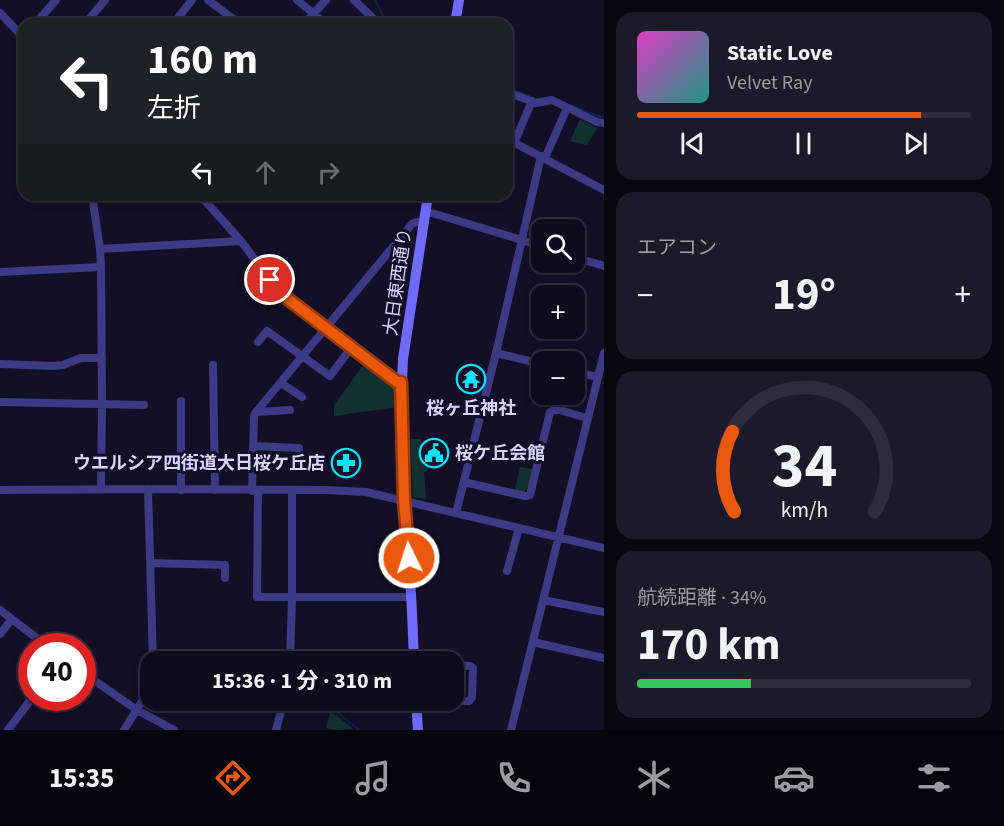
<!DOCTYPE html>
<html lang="ja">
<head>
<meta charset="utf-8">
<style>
	body { margin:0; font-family:"Source Sans 3","Noto Sans JP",sans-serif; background:#1c1929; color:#f1f3f6; height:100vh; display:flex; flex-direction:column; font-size:22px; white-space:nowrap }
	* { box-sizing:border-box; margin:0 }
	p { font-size:20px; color:#9b9ba3 }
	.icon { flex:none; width:33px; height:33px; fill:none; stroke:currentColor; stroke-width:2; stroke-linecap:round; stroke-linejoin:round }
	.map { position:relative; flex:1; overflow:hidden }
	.sheet { display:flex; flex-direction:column; gap:12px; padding:12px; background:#08060f; width:400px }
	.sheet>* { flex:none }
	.banner { position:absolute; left:18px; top:18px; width:495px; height:183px; border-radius:18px; box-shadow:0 3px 9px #0003,0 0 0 2px #2e2b3b; background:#202124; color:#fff; overflow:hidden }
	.controls { position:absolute; left:531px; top:219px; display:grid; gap:12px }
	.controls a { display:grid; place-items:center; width:54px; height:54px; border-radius:12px; background:#0e0b1c; box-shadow:0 3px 9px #0003,0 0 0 2px #2e2b3b; font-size:30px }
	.speed { position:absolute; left:18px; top:633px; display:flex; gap:12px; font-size:30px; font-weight:700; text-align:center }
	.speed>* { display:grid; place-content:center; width:78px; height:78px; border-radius:50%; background:#0e0b1c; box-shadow:0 3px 9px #0003,0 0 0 2px #2e2b3b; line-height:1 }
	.speed .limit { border:9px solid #d22; background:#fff; color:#111 }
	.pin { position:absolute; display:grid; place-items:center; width:51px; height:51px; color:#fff; margin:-26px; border:3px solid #fff; border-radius:50%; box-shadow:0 2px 6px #0007 }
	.me { position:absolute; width:66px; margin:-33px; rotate:356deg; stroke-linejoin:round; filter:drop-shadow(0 0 4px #0008) }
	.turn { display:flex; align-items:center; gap:21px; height:126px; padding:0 30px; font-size:27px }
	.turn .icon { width:78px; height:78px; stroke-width:2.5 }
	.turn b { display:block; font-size:42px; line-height:51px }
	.lanes { display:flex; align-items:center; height:57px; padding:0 30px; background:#0003; justify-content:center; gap:30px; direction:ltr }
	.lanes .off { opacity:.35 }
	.big { font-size:45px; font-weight:700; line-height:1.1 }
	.sheet .card { flex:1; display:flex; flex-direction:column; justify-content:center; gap:9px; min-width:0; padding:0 21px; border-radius:18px; background:#1c1929 }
	.sheet .dial { align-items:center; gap:0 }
	.dial svg { height:156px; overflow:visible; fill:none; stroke:#2e2b3b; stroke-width:7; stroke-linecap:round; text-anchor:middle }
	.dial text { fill:#f1f3f6; stroke:none }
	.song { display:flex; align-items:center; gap:18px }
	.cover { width:72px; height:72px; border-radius:9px; background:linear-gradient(135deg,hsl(310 70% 55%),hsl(170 70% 35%)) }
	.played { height:6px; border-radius:3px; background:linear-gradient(90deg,#ea580c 85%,#2e2b3b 85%) }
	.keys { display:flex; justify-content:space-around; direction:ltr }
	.heat { display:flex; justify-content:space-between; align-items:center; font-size:33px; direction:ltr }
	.charge { height:9px; border-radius:4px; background:linear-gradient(90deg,#34c759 34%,#2e2b3b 0) }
	.trip { position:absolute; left:140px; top:651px; width:324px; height:60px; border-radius:18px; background:#0e0b1c; box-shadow:0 3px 9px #0003,0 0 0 2px #2e2b3b; font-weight:700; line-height:60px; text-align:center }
	.menu { display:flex; height:96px; justify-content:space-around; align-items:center; background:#06040b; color:#9b9ba3 }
	.menu .icon { width:42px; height:42px }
	.menu .current { color:#ea580c }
	.menu b { font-size:27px; color:#f1f3f6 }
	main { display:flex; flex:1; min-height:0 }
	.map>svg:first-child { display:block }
</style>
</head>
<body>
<main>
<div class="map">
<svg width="604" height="730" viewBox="0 0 604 730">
	<rect width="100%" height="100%" fill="#130f26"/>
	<!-- green -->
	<path fill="#12302f" d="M580,119L597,128L587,145L570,141Z
		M364,364L397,388L398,407L334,416V405Z
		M410,439H421V449L427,450L428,471L424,472L426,499L413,497Z
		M520,467L533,469L530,485L524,492L515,490Z
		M330,712L335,714L353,729L334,730L326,728Z"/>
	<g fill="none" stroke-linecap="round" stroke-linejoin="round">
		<!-- stream -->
		<path stroke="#0c2248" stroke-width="2" d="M375,0L385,19L421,24
			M507,87L536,99L544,98
			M571,105L600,117L604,116
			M300,700L335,710L359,730"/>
		<!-- street -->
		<path stroke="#3d3a85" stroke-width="8" d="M208,0L240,24
			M297,0L326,24
			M354,0L379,24
			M0,13L24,38
			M179,16L190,24
			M35,24L56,0
			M85,24L105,0
			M173,24L192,0
			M304,24L326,0
			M507,92L536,103L552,100L597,122L604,123
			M507,139L604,190
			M514,143L532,101
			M545,158L567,108
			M92,195L100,249L101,267L102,404L101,489
			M200,195L241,241L280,293L397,382H401
			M425,211L542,246
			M100,249L241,241
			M574,257L604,266
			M0,272L101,267
			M258,342L267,331L330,376L351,348
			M496,353L542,364
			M0,364L54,366L63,365L81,358H102
			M213,365L215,490
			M574,372L598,377
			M281,383L302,397
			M181,401V490
			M0,402L144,405
			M256,412L290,410
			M253,446L299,448V468
			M464,482L525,496L530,495L550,412L556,409L587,418
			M148,489L153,662
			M0,490L148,489L325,490L366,492L604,548
			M252,491L254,416L256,412L412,224L416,222L423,223
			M258,491L257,597H411
			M456,513L496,353L541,156
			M151,563L225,565V578
			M507,571L519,528
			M543,600L604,612
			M0,610L47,646
			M0,634L12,619
			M533,642L604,658
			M290,662L292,598V490
			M82,672L137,710L174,730
			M433,700L469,701L472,697L473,668L470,666L453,665
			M8,730L32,698
			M124,730L150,688
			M276,730L284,700
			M511,730L604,353"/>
		<!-- secondary -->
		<path stroke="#6f6bff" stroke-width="10" d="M455,24L459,0
			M414,662C413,634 412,606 410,579C405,506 399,432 403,359L428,195
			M416,700L418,730"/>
	</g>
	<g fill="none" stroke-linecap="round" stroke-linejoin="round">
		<!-- route casing -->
		<g stroke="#983908" stroke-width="15">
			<path id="route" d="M270,280L280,293L397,382H401L404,500L409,558"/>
		</g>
		<!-- route -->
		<use href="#route" stroke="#ea580c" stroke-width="10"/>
	</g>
	<!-- icons -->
	<defs>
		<g id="temple-ring" transform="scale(1.5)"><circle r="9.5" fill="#130f26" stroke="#00e5ff" stroke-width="1.5"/><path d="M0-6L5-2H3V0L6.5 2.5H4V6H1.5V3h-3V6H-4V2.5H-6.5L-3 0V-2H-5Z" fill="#00e5ff"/></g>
		<g id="civic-ring" transform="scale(1.5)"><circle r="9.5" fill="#130f26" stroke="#00e5ff" stroke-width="1.5"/><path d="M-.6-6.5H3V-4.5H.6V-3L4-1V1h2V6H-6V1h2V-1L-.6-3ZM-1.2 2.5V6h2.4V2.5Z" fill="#00e5ff"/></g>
		<g id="pharmacy-ring" transform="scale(1.5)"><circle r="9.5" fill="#130f26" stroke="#00e5ff" stroke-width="1.5"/><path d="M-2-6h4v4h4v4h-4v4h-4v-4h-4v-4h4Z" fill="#00e5ff"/></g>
	</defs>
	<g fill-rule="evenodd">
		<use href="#temple-ring" x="471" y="379"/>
		<use href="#civic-ring" x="434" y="453"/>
		<use href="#pharmacy-ring" x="346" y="463"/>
	</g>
	<g text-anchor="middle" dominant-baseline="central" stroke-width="6" stroke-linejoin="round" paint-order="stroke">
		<!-- street labels -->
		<g font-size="18" fill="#d9d4ff" stroke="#130f26">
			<text transform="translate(398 282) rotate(-82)">大日東西通り</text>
		</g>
		<!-- poi labels -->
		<g font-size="18" font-weight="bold" fill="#d9d4ff" stroke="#130f26">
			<text x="471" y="408">桜ヶ丘神社</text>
			<text x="455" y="453" text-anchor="start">桜ケ丘会館</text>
			<text x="325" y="463" text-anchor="end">ウエルシア四街道大日桜ケ丘店</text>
		</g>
	</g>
</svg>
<div class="controls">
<a><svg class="icon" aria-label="search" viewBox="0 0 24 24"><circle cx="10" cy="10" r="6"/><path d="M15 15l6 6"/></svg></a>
<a>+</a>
<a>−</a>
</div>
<div class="speed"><div class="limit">40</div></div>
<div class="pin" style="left:270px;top:280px;background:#d93025"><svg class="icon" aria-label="arrive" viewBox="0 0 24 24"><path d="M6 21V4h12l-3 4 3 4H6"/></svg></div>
<svg class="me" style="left:409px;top:558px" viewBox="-20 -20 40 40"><circle r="17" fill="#ea580c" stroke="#fff" stroke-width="3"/><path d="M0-11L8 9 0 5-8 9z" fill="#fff"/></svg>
<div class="trip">15:36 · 1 分 · 310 m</div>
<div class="banner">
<div class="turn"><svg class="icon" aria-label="left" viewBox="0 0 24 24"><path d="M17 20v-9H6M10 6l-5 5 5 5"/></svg><div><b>160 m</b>左折</div></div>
<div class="lanes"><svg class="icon" aria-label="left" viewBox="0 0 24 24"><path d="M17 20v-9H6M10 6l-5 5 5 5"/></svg><svg class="icon off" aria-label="ahead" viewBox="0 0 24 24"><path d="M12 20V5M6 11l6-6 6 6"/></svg><svg class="icon off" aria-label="right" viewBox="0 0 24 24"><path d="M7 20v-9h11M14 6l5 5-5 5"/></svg></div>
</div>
</div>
<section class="sheet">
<div class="card">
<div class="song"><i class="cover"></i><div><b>Static Love</b><p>Velvet Ray</p></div></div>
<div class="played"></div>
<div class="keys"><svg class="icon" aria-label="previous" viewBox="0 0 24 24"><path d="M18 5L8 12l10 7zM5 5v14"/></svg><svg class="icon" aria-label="pause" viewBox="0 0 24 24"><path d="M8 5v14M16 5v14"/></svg><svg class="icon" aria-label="next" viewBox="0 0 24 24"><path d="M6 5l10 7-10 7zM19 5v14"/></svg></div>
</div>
<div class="card"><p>エアコン</p>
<div class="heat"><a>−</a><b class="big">19°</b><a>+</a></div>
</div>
<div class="card dial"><svg viewBox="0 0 100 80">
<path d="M14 69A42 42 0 1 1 86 69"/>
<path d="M14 69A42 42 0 0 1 13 28" stroke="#ea580c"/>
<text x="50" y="56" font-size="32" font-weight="700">34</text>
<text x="50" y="72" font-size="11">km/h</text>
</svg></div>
<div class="card"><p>航続距離 · 34%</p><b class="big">170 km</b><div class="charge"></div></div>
</section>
</main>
<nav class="menu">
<b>15:35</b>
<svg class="icon current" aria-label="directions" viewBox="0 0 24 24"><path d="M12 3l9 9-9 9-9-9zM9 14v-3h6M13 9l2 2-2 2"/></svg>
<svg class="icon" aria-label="music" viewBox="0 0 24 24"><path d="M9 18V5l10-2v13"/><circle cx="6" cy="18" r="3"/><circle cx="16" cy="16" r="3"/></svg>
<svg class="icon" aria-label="phone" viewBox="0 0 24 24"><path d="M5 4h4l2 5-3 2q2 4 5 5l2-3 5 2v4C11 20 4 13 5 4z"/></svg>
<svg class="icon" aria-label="climate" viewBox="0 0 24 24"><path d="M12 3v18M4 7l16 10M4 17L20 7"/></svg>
<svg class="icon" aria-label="car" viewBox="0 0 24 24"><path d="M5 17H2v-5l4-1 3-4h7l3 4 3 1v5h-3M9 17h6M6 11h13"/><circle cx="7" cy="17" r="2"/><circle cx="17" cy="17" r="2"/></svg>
<svg class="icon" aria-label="filters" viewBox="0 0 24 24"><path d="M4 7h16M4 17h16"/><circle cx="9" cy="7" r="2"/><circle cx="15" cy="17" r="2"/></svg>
</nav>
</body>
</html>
